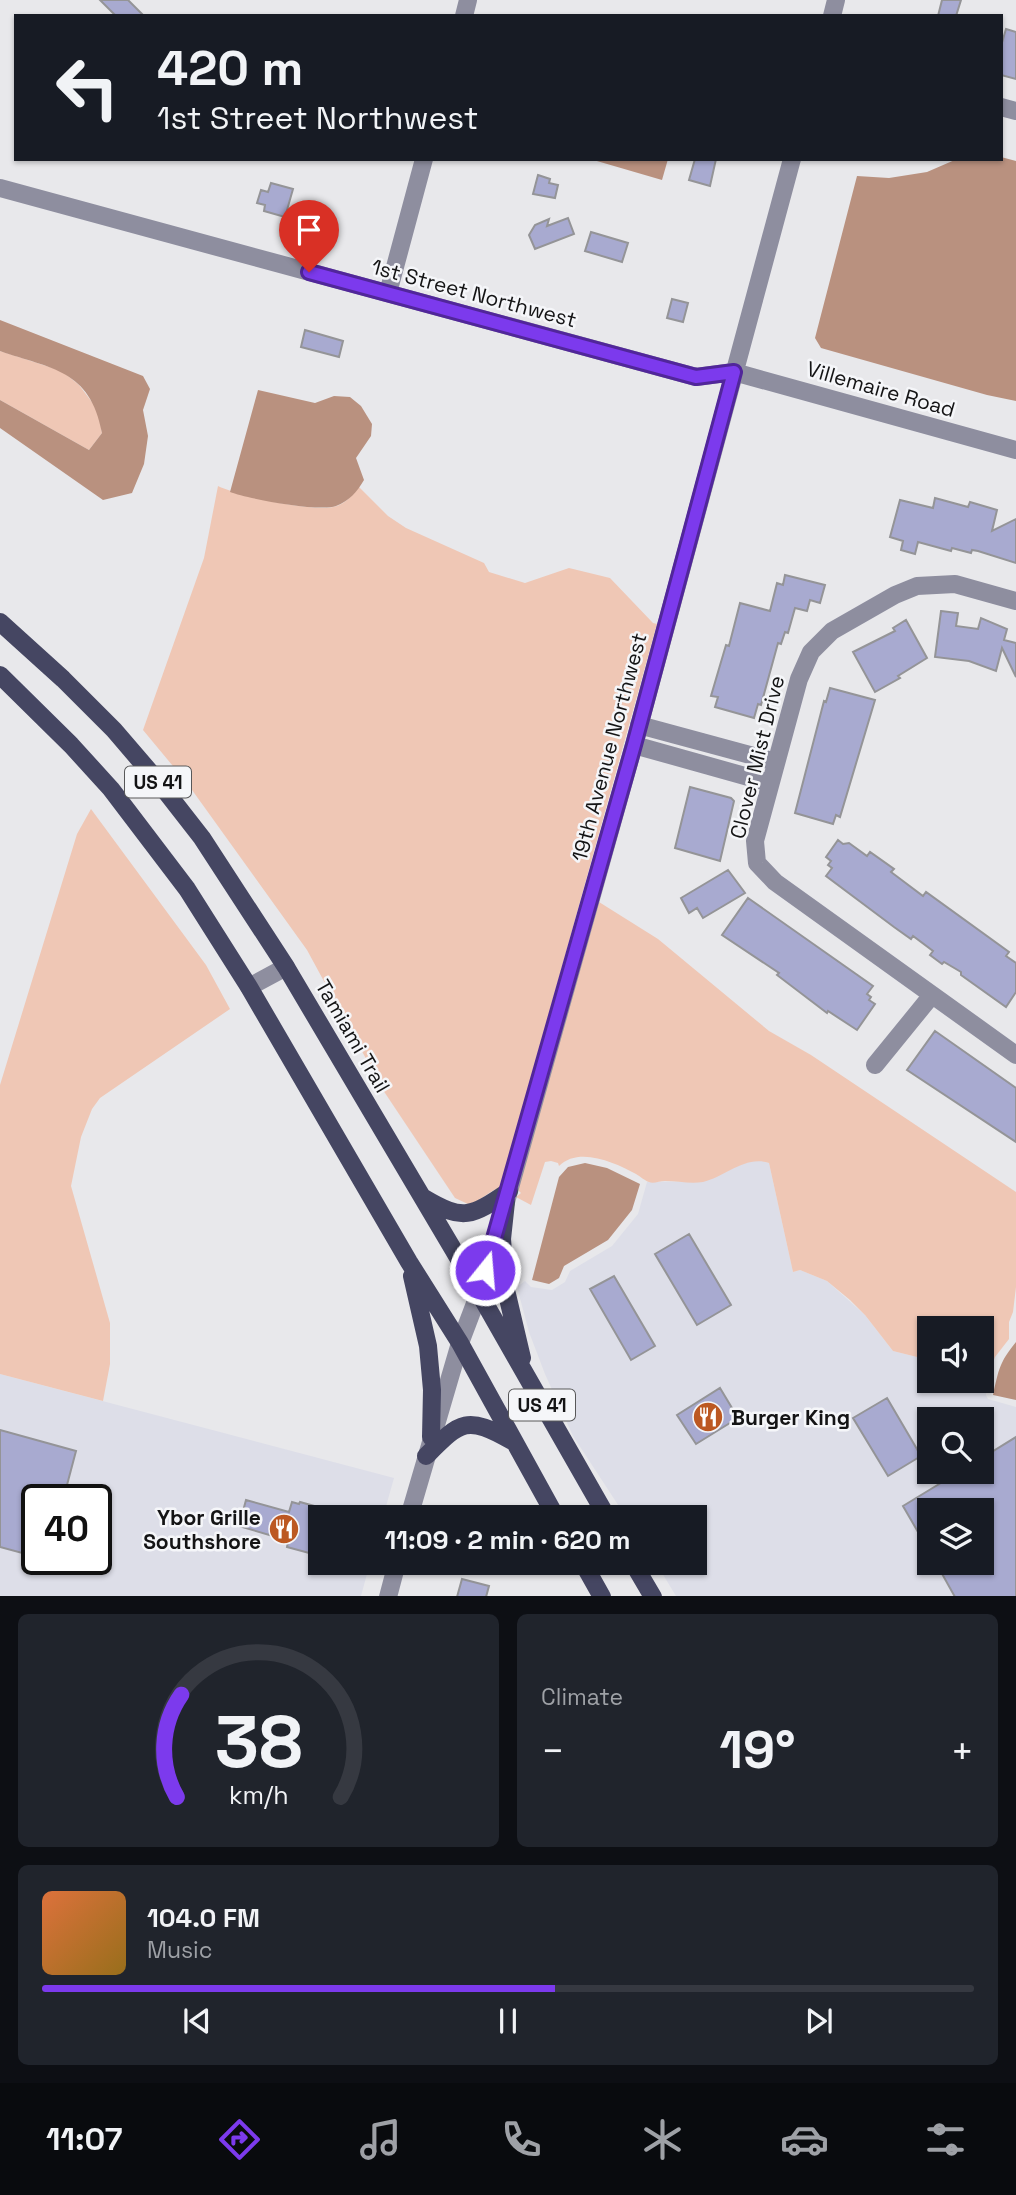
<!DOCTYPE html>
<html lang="en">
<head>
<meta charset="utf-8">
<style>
	body { margin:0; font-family:"Space Grotesk",sans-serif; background:#20242c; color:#f1f3f6; height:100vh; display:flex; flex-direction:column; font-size:26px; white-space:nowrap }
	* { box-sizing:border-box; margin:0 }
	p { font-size:23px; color:#9ea1a6 }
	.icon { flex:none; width:38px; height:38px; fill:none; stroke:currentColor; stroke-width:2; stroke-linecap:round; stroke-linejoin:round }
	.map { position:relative; height:1596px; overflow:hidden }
	.panel { display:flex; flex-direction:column; gap:18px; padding:18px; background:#0d0f14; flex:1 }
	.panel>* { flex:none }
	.banner { position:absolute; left:14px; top:14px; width:989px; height:147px; border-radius:0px; box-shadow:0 2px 5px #0004; background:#171b24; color:#f1f3f6; overflow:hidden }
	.tools { position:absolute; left:917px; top:1316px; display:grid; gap:14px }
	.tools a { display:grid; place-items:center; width:77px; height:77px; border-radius:0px; background:#171b24; box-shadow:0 2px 5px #0004; font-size:35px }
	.speed { position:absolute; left:21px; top:1484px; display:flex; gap:14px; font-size:35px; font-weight:700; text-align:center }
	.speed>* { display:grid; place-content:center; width:91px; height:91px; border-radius:50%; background:#171b24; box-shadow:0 2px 5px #0004; line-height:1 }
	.speed .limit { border:4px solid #111; border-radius:10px; background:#fff; color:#111 }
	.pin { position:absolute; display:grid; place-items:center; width:60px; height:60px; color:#fff; margin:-72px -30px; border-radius:50% 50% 50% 0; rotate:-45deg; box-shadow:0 0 7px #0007 }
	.pin .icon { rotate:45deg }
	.me { position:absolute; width:77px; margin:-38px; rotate:17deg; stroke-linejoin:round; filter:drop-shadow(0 0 5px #0008) }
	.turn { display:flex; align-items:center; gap:24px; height:147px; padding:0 28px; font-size:32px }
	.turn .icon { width:91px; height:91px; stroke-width:2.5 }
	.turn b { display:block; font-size:49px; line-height:60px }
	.big { font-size:52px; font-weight:800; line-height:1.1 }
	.panel .card { flex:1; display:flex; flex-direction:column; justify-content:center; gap:10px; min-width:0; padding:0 24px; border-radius:10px; background:#20242c }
	.panel .dial { align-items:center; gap:0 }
	.dial svg { height:182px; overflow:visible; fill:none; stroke:#363941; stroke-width:7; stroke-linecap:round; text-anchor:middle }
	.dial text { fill:#f1f3f6; stroke:none }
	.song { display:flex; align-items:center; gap:21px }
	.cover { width:84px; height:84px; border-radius:10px; background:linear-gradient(135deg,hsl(20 70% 55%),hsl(40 70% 35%)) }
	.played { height:7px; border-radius:4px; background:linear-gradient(90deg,#7c3aed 55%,#363941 55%) }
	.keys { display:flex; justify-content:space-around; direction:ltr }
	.heat { display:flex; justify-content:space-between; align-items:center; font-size:38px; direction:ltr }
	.panel .tiles { flex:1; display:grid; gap:18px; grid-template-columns:1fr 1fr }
	.card:last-child { grid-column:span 2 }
	.trip { position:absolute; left:308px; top:1505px; width:399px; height:70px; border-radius:0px; background:#171b24; box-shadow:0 2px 5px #0004; font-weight:800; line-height:70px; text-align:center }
	.dock { display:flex; height:112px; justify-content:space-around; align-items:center; background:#090b0e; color:#9ea1a6 }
	.dock .icon { width:49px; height:49px }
	.dock .on { color:#7c3aed }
	.dock b { font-size:32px; color:#f1f3f6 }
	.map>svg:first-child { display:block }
</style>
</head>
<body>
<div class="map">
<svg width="1016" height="1597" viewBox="0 0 1016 1597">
	<rect width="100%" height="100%" fill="#e8e8eb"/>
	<!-- built -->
	<path fill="#dddee8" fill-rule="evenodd" d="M759,1160L769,1163L793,1272L800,1270L827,1281L865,1315L893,1351L929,1360V1381H982V1374L988,1376L986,1395L988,1399L1016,1407V1596H676L656,1563H695V1517H626L573,1436L545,1374L529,1332L517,1287L525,1281L531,1287L552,1290L565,1282L570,1271L612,1246L638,1214L647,1182L704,1181L744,1163ZM929,1419H982V1472H929ZM929,1510H982V1563H929Z
		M0,1374L394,1478L383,1517H320V1563H370L361,1596H0ZM37,1500H96V1559H37Z"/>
	<!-- green -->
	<path fill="#efc7b5" d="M0,351L62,371L79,385L98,410L102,433L89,450L0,400Z
		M218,486C238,496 311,512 333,507C344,505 353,495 359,487L388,516L406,528L484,563L489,572L525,583L569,568L610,578L653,623L657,624L501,1187C491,1190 482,1199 470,1205L455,1198L383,1090L307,950L187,783L143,730L204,558Z
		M91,809L206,965L230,1009L100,1098L92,1109L81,1137L71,1186L110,1323V1364L103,1401L0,1374V1085L77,834Z
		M599,902L658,939L769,1031L811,1055L1016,1192V1287L1013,1312L1009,1322V1339L995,1357L988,1376L982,1374V1328H929V1360L893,1351L865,1315L850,1300L827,1281L800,1270L793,1272L769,1163C745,1155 725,1177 703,1182C690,1184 678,1181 665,1181C660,1181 653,1184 649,1182C645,1181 640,1176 636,1174C616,1163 579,1146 559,1166L558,1163L551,1161L545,1162L531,1205L516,1197L521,1193L518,1190Z"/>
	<!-- water -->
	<path fill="#b9917f" d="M1001,157L1016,161V401L987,395L821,348L815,338L857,176L889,178L927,172L957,159H1001Z
		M590,159H668L662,180Z
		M0,320L143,376L150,389L143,410L148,436L144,464L132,493L103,500L0,428V400L89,450L102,433C90,369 51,369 0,351Z
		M258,390L315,403L334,396L350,397L361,406L372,424L371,436L356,458L364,480C357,492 349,501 336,506C319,512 249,499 230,492Z
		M585,1163L607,1168L640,1184L632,1210L608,1240L564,1266L559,1278L549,1284L532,1280L559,1177L568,1167Z
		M1016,1342V1400L993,1395C999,1369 999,1363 1016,1342Z"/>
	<!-- building -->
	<path fill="#a8aad0" stroke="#949497" stroke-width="2" d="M100,0H128L144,16H116Z
		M942,0H961L956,16H938Z
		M1006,29L1016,32V79L1001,75V46Z
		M695,159H716L710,186L689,180Z
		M538,175L550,179L549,183L558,185L555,198L533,194Z
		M271,183L293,189L285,217L264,211L265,205L257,203L261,190L268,192Z
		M568,218L574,234L535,249L529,235L535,225L549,219L547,226Z
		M591,232L628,243L622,262L585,251Z
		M672,299L688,303L683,322L667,318Z
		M305,330L343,341L339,357L301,347Z
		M935,498L968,507L970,502L997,510L992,531L1016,519V563L978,551L972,550L971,553L952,548L951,551L918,542L915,554L901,550L903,541L890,537L900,500L933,508Z
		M785,575L825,585L820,603L810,600L807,611L795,608L788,633L785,632L781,644L778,643L761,705L758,704L754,718L715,707L718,697L711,696L726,645L729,646L740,603L770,611L777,583L783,585Z
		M941,611L958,613L956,626L978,629L981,618L1007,629L1004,640L1016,643V677L1002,648L996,671L969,661L935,657Z
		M906,620L927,658L898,676L900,678L875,692L853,652L895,631L893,628Z
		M830,688L875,700L840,817L836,815L833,824L795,813L824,701L826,702Z
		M690,787L731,798L734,801L720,861L675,848Z
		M838,840L843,844L849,843L867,856L870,852L894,869L891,872L923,896L926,892L1009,952L1006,956L1016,963V992L1006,1007L961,975V972L944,962L942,964L930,955L933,951L913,936L911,939L894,927L826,876L832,868L828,865L831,861L826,857Z
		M728,870L745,893L703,918L697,908L689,913L681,898Z
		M748,898L873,986L867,994L871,997L869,1000L875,1004L857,1030L828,1011L827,1013L777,975L779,973L722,935Z
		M935,1031L1016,1088V1142L907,1070Z
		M689,1234L731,1305L697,1325L655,1254Z
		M614,1276L655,1346L631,1360L590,1289Z
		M720,1388L738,1418L696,1444L677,1415Z
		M887,1398L921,1456L888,1476L853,1418Z
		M0,1430L76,1451L63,1500H37V1557L0,1547Z
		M1016,1437V1597H955L936,1563H982V1510H929V1551L903,1506L959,1472H982V1458Z
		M246,1500L289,1512L292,1502L299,1504L300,1502L343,1514V1517H320V1556L287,1547L288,1542L283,1541V1539L239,1526Z
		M462,1579L489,1586L486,1597H457Z"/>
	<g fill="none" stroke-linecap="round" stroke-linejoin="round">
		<!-- minor -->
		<path stroke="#8e8e9f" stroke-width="18" d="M464,16L468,0
			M832,16L836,0
			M1001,107L1016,111
			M0,188L696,377L734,372L1016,450
			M388,293L424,159
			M1016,601L955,584L917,586L895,595L832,631L811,652L799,679L755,841L757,863L775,882L1016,1055
			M639,725L776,762
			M634,745L770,783
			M249,987L286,967
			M875,1065L932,995
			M409,1517L460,1343L479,1293L506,1202L634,745L792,159
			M388,1597L397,1563"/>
		<!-- major -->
		<path stroke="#454662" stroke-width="18" d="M0,622L63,679L114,730L156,779L202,838L286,967L479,1293L607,1517
			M0,675L71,745L111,789L187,889L249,987L409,1262L460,1343L556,1517
			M424,1198C464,1222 472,1216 509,1191
			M506,1202L502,1239L506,1290L522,1358
			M412,1276L428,1346L432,1390L431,1437
			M426,1456C461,1421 466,1415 512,1441
			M583,1563L602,1597
			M633,1563L653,1597"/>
	</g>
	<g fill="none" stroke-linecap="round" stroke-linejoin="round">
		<!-- route casing -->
		<g stroke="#51269a" stroke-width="18">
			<path id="route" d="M309,272L696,377L734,372L634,745L485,1270"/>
		</g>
		<!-- route -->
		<use href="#route" stroke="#7c3aed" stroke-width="12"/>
	</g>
	<!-- icons -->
	<defs>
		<g id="restaurant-disc" transform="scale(1.575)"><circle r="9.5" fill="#bc5822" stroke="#f5f6f9"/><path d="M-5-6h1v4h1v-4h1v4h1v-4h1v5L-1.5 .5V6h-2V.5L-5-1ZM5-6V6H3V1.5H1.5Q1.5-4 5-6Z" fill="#fff"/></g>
	</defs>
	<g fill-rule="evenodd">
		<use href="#restaurant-disc" x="708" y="1417"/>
		<use href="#restaurant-disc" x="284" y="1529"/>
	</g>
	<g text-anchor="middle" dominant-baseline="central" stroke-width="5" stroke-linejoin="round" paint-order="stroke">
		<!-- shield labels -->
		<g fill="#f5f6f9" stroke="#585859" stroke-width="2">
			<rect x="125" y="766.5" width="66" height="31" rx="5"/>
			<rect x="509" y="1389.5" width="66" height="31" rx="5"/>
		</g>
		<g font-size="19" font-weight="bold" fill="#141415">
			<text x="158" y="782">US 41</text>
			<text x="542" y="1405">US 41</text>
		</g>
		<!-- street labels -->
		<g font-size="21" fill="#141415" stroke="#f5f6f9">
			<text transform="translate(474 293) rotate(15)">1st Street Northwest</text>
			<text transform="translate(881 389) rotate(16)">Villemaire Road</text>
			<text transform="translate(609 747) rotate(-75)">19th Avenue Northwest</text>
			<text transform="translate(757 757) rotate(-76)">Clover Mist Drive</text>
			<text transform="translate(353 1036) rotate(60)">Tamiami Trail</text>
		</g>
		<!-- poi labels -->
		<g font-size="21" font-weight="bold" fill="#141415" stroke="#f5f6f9" text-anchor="start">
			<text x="731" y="1417">Burger King</text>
			<text x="261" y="1517" text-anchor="end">Ybor Grille<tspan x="261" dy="24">Southshore</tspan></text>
		</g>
	</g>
</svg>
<div class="tools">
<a><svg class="icon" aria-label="sound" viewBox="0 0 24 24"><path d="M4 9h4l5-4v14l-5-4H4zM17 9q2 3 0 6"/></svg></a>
<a><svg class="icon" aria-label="search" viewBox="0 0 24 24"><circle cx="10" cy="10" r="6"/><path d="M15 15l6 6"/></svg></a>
<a><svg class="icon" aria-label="layers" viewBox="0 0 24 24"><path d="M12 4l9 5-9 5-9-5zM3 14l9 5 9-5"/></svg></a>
</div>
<div class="speed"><div class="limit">40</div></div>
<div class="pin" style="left:309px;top:272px;background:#d93025"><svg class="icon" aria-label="arrive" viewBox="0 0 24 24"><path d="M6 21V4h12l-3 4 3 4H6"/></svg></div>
<svg class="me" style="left:485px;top:1270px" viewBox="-20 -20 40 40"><circle r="17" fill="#7c3aed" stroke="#fff" stroke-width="3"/><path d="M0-11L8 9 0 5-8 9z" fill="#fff"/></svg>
<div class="trip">11:09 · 2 min · 620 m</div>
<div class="banner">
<div class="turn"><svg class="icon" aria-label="left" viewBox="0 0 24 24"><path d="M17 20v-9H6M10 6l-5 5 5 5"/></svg><div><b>420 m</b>1st Street Northwest</div></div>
</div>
</div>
<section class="panel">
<div class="tiles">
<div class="card dial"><svg viewBox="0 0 100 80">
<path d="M14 69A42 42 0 1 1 86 69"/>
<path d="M14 69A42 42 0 0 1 16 24" stroke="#7c3aed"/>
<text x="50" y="56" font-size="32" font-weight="700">38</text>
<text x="50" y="72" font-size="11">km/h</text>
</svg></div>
<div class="card"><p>Climate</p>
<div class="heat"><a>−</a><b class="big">19°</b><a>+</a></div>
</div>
<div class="card">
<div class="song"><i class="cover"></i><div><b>104.0 FM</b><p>Music</p></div></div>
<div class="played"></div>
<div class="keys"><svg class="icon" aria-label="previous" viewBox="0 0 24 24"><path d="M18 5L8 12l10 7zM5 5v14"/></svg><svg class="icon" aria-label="pause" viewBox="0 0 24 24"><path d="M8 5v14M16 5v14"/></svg><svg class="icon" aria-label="next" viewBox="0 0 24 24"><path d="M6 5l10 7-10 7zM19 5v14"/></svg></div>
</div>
</div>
</section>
<nav class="dock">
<b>11:07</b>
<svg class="icon on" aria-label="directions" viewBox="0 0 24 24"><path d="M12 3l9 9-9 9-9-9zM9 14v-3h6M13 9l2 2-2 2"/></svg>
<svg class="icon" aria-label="music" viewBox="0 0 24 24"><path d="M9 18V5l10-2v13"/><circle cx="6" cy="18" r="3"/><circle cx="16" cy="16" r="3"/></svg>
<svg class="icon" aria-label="phone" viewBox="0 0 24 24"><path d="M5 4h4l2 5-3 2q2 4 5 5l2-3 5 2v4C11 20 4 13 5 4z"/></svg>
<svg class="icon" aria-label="climate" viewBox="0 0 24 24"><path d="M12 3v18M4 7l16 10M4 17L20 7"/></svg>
<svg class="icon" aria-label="car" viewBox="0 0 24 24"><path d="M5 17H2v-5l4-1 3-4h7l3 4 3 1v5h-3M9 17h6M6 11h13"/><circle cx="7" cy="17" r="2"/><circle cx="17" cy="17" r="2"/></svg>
<svg class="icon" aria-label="filters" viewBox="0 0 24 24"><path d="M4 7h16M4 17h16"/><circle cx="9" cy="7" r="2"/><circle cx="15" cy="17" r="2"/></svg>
</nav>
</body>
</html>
